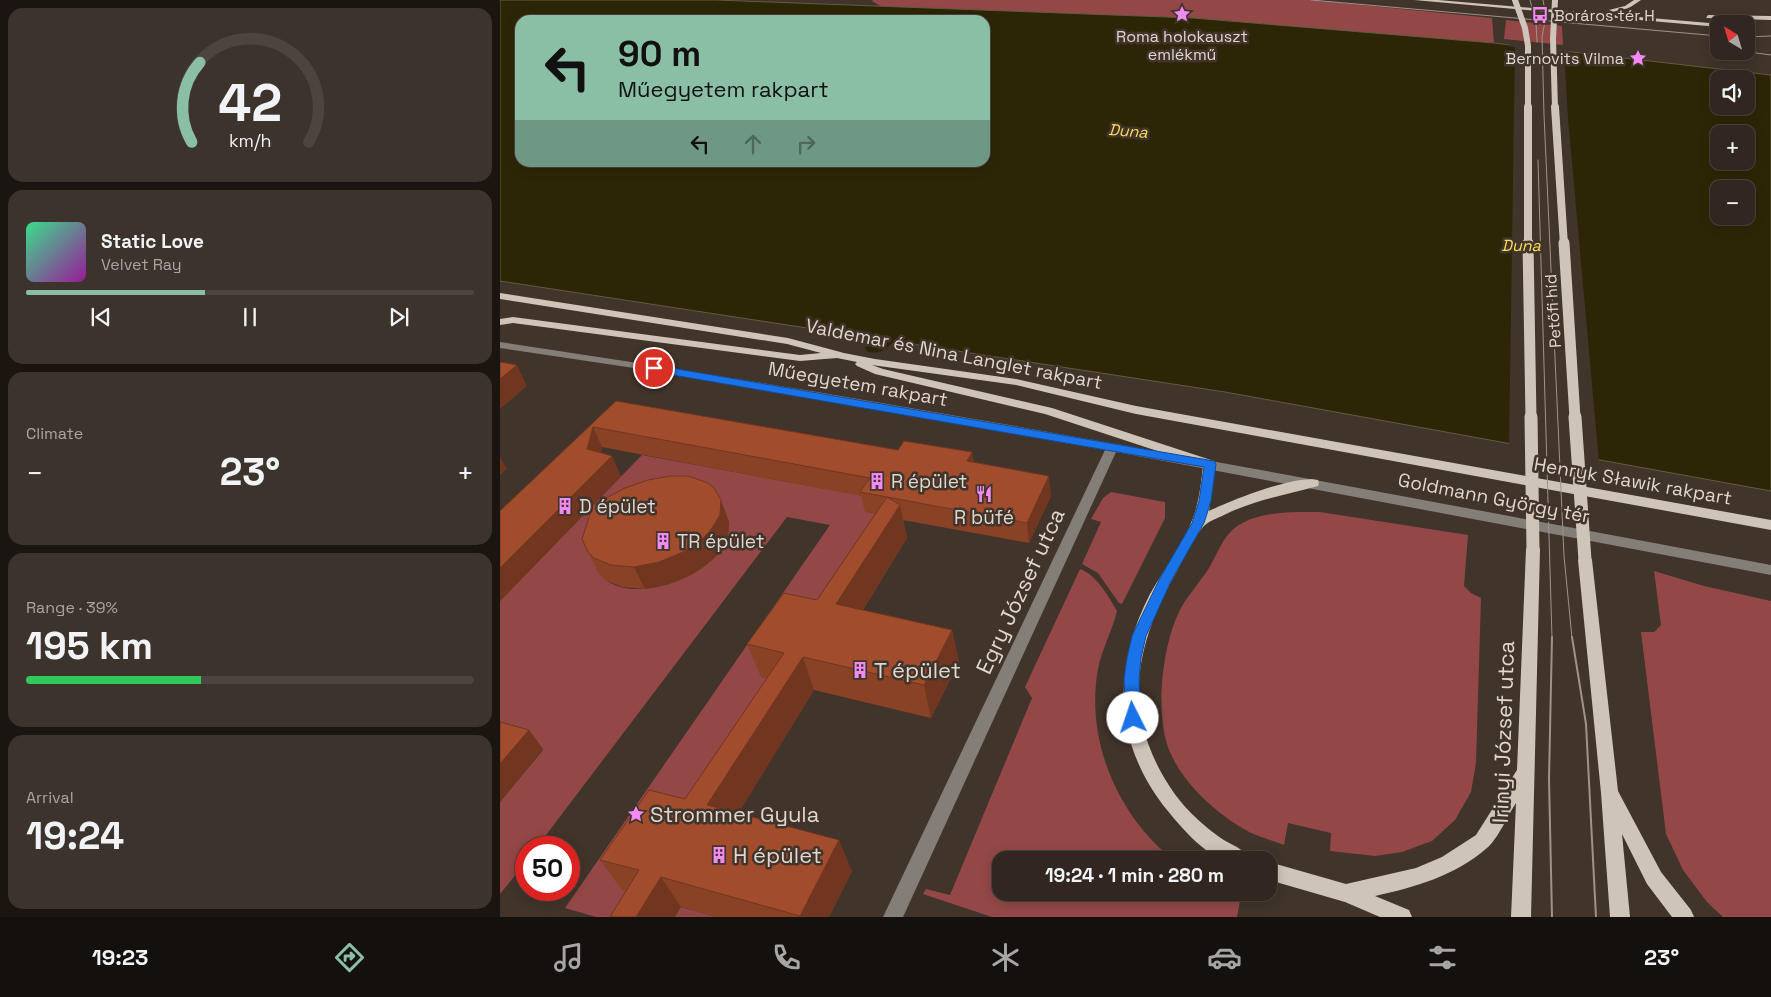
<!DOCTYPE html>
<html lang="en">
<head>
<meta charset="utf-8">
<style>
	body { margin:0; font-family:"Space Grotesk",sans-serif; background:#3d332d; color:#f1f3f6; height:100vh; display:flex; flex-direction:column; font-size:19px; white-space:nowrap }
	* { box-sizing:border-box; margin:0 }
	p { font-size:16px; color:#a8a5a5 }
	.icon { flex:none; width:28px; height:28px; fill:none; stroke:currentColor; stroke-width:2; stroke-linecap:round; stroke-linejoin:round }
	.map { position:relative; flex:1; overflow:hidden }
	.drawer { display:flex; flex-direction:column; gap:8px; padding:8px; background:#1b1512; width:500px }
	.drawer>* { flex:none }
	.banner { position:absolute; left:15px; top:15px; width:475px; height:152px; border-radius:15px; box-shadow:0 2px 12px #0003,0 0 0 1px #4c443e; background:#8abfa5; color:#111; overflow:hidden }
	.needle { width:32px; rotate:322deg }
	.controls { position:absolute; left:1210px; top:15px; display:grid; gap:10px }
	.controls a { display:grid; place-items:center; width:45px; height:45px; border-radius:10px; background:#312720; box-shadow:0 2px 12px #0003,0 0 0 1px #4c443e; font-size:25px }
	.speed { position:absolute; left:15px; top:836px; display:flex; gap:10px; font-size:25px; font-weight:700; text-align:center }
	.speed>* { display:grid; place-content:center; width:65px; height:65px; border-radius:50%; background:#312720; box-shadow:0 2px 12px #0003,0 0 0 1px #4c443e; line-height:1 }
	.speed .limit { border:8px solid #d22; background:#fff; color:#111 }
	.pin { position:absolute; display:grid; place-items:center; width:42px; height:42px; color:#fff; margin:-21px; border:2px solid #fff; border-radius:50%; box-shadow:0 1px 5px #0007 }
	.me { position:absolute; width:55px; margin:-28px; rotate:356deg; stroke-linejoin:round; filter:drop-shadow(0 0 4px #0008) }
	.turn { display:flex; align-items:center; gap:18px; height:105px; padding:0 20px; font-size:22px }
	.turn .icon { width:65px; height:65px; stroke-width:2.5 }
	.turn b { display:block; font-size:35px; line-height:42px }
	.lanes { display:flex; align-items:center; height:48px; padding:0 20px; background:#0003; justify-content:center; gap:25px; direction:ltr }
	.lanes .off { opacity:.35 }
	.big { font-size:38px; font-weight:700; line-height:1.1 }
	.drawer .card { flex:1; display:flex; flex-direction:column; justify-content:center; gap:8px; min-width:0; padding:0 18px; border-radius:15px; background:#3d332d }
	.drawer .dial { align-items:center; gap:0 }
	.dial svg { height:130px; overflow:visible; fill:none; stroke:#4c443e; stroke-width:7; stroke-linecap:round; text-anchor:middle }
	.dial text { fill:#f1f3f6; stroke:none }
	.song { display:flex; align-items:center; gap:15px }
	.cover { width:60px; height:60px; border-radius:8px; background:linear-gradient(135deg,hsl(150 70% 55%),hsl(300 70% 35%)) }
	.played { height:5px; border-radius:2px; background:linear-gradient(90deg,#8abfa5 40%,#4c443e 40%) }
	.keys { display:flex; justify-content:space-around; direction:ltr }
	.heat { display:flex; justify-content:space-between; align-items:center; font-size:28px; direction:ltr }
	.charge { height:8px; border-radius:4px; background:linear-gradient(90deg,#34c759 39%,#4c443e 0) }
	.trip { position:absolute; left:492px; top:851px; width:285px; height:50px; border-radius:15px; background:#312720; box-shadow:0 2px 12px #0003,0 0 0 1px #4c443e; font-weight:700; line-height:50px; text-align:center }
	.tab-bar { display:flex; height:80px; justify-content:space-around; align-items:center; background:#14100d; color:#a8a5a5 }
	.tab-bar .icon { width:35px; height:35px }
	.tab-bar .current { color:#8abfa5 }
	.tab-bar b { font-size:22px; color:#f1f3f6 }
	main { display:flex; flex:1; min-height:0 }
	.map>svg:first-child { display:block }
</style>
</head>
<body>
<main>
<section class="drawer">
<div class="card dial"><svg viewBox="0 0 100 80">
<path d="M14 69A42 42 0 1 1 86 69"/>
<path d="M14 69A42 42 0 0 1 19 20" stroke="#8abfa5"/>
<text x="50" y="56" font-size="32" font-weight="700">42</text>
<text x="50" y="72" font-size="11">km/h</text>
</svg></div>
<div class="card">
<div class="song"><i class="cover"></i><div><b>Static Love</b><p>Velvet Ray</p></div></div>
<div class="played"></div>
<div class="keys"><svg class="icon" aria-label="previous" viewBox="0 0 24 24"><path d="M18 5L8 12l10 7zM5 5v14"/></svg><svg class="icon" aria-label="pause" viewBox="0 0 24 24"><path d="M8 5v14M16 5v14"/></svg><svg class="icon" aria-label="next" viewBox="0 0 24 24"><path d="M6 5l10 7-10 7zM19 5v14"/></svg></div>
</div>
<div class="card"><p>Climate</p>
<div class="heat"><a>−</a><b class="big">23°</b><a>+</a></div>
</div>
<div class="card"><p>Range · 39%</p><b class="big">195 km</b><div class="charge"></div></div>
<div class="card"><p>Arrival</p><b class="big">19:24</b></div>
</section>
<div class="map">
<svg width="1271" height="917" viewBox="0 0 1271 917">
	<rect width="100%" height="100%" fill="#41342a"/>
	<!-- green -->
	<path fill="#934847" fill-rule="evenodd" d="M373,0H811L992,18L994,43L693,18L382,7L372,1Z
		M1006,20L1062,26L1063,45L1004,39Z
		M142,455L375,498L401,519L160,901L216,917H96L65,908L330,525L287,517L37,847L26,848V862L0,894V802L43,750L0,738V601ZM226,515C249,571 109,623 94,561Z
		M611,492L665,502V518L622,604L619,603L598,573L582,564L601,522L591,519L603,498Z
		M820,512L968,535L964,586L971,593L981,598L976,763L971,792L955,820L932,841L902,852L875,856L830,851L831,833L788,823L784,845C771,840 755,836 742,828C714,811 683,783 670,752C654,716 662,643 681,608C689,594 700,582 709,568C719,552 722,536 739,525C761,511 794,512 820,512Z
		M580,569C597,575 608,596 617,611C612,631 602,649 598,669C585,740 618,817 674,860H501V892L727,893L739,898L740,901L737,917H492L423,894L426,889L450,895L532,698L525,687Z
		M1154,571L1204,586L1271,601V917H1223L1207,902L1183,870L1166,834L1141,632H1154L1161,625Z"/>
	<!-- water -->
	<path fill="#2d2606" stroke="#625b43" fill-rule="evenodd" d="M0,0H216L693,18L994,43L1271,75V491L725,392L0,281ZM20,20H485V162H20ZM1219,79H1246V106H1219ZM1219,134H1246V161H1219ZM1219,189H1246V216H1219Z"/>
	<!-- pier -->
	<path fill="#41342a" d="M1009,43L1071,49L1064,50L1068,118L1099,462L1009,446L1015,47L1008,46Z"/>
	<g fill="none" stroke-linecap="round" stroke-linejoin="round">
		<!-- canal -->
		<path fill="#2d2606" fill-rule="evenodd" d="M405,310L412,312L415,316L412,320C400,333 387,357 368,352L365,348L368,344L398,312Z"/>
		<!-- minor -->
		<path fill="#837e78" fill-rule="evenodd" d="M0,342C425,405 848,486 1271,565V575L616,452L403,917H383L605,450L154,371L0,348Z"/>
		<!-- major -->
		<path fill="#cec5b8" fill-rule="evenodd" d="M914,0H938L1221,24H1219V27Z
			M1134,0H1141L1129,8L1112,12L1109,10L1125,6Z
			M1208,15L1271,16V20L1206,18Z
			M0,293L288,338L344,353L375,359L516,379L636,406L1271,520V530L636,414L516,385L372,365L383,369L552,408L714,461L716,464L709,511C729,501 797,474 818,480L819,483L818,486C785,495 754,500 724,515C718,518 709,521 704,526C698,531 682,562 677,571C635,645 621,712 670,787C682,806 700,823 718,836C728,844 745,848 750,860C742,860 731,862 724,860C703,853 680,826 667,810C613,743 612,668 650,594C664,569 683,545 693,518C699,502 701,484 703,466L545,414L375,374L357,366L355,364L357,362L337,358L300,361L13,323L0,325V319L13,317L300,355L321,353L287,344L0,299Z
			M1033,544L1038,545L1040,549L1031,917H1011L1016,803C1008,815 998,839 987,848C955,876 915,887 875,896L909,910L912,917H880L845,902L769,880V862L846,884L916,868L942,857L976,835L1017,770L1026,549L1028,545Z
			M1085,555L1090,556L1092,560L1118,791L1161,872L1191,910L1194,917H1172L1147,884L1122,834L1130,917H1110L1101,793L1078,560L1080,556Z"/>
		<!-- tram-far1 -->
		<path stroke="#9d938c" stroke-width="1" d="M811,0L1219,36
			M1030,0L1036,22L1037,42
			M1043,0L1046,16L1042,37L1044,115L1064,556L1072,638
			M1246,37L1271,36
			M1242,51L1271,55
			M1038,160L1052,638"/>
		<!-- tram -->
		<path stroke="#9d938c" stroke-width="2" d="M1072,637L1086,724L1096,917
			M1052,917L1049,779L1052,637"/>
		<!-- major-bridge-far3 -->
		<path stroke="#cec5b8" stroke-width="6" d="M1015,0L1025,28L1028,46V108
			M1055,108L1053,39L1055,0"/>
		<!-- major-bridge-far2 -->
		<path stroke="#cec5b8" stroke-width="8" d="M1028,107V245
			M1055,107L1064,245"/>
		<!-- major-bridge-far1 -->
		<path stroke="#cec5b8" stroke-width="11" d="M1028,243L1031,418
			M1064,243L1075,418"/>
		<!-- major-bridge -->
		<path stroke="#cec5b8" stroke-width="13" d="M1031,417L1033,549
			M1075,417L1085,560"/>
	</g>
	<!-- wall -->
	<path fill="#8a4227" d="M116,401L398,450L472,452L474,463L551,496L529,543L403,520L407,538L363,610L452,630L459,662L431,718L314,690L238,813L352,871L329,917H216L122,890L100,860L185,799L267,679L261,677L247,644L317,600L375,514L365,512L361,496L102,447L101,453L121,476L93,505L229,522L228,537L219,553L212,560L193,574L169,584L145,589L122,587L105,580L99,574L88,552L92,506L0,601V511Z"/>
	<!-- shaded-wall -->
	<path fill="#713620" d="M17,365L27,386L0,409V379Z
		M93,427L102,447L97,469L87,449Z
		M472,452L475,472L467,461Z
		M112,456L121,476L0,601V568Z
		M0,457L7,469L0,475Z
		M549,476L551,496L529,543L527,523Z
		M221,500L229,522L228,537L219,553L212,560L193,574L169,584L145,589L134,567Z
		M400,505L407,538L346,637L336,604Z
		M452,630L459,662L431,718L424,685Z
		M303,657L314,690L224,837L207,805Z
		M29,730L43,749L0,802V764Z
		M339,840L352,871L329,917H301L300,916Z
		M161,877L181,907L175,917H136Z"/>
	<!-- building -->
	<path fill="#a14d2d" stroke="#713620" d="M0,362L17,365L0,379Z
		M116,401L398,450L404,441L472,452L467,461L549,476L527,523L360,492L370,478L93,427L87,449L112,456L0,568V511Z
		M170,476H188L208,483L214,488L221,500L220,515L210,531L203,538L183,552L159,562L134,567L111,565L94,558L88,552L82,539L93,505L125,488L148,480Z
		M387,497L400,505L336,604L452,630L424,685L303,657L207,805L339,840L300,916L161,877L136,917H110L139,870L100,860L149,790L185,799L284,653L247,644L284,593L317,600Z
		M0,722L29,730L0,764Z"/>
	<!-- route -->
	<path fill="#1a73e8" stroke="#114b97" d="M154,365L714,461L716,464L711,501L704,523L672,579L646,636L641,658L639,679L641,718L638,722L633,724L628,722L626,718L624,679L627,658L632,636L660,578L692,523L699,501L704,467L150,371V366Z"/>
	<!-- icons -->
	<defs>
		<g id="sight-bare" transform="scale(1.35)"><path d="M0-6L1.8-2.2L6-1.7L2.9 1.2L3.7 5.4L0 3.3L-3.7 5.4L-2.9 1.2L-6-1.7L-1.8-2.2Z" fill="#f28af3" stroke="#41342a" stroke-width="2.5" paint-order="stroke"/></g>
		<g id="bus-bare" transform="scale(1.35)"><path d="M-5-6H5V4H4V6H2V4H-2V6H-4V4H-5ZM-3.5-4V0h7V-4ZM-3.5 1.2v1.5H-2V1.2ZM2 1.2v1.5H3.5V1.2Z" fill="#f28af3" stroke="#41342a" stroke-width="2.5" paint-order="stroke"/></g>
		<g id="building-bare" transform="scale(1.35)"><path d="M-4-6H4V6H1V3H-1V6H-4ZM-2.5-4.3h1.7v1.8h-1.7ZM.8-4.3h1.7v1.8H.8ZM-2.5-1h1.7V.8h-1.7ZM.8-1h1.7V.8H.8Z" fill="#f28af3" stroke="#41342a" stroke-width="2.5" paint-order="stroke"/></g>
		<g id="restaurant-bare" transform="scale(1.35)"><path d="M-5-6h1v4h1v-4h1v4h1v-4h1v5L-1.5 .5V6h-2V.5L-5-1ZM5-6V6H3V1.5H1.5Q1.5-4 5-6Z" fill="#f28af3" stroke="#41342a" stroke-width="2.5" paint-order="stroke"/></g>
	</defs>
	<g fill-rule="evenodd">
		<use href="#sight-bare" x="682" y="14"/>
		<use href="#bus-bare" x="1040" y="15"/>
		<use href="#sight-bare" x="1138" y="58"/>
		<use href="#building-bare" x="377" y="481"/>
		<use href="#restaurant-bare" x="484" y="494"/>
		<use href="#building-bare" x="65" y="506"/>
		<use href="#building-bare" x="163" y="541"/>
		<use href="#building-bare" x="360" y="670"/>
		<use href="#sight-bare" x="136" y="814"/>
		<use href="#building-bare" x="219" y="855"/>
	</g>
	<g text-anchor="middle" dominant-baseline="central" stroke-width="5" stroke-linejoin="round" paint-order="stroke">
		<!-- far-poi labels -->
		<g font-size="16" fill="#dfd7d1" stroke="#41342a" text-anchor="start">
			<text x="1054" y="15">Boráros tér H</text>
			<text x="682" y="36" text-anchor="middle">Roma holokauszt<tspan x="682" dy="18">emlékmű</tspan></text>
			<text x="1124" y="58" text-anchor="end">Bernovits Vilma</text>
		</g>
		<!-- far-water labels -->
		<g font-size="16" font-style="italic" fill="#fcde5a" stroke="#41342a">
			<text transform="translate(628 131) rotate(4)">Duna</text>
			<text x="1021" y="245">Duna</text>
		</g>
		<!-- far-street labels -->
		<g font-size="16" fill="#dfd7d1" stroke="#41342a">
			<text transform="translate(1053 311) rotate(-94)">Petőfi híd</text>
		</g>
		<!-- street labels -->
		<g font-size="19" fill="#dfd7d1" stroke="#41342a">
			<text transform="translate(454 354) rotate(11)">Valdemar és Nina Langlet rakpart</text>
			<text transform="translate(358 384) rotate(10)">Műegyetem rakpart</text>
			<text transform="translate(1133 481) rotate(10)">Henryk Sławik rakpart</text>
			<text transform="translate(994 498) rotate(11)">Goldmann György tér</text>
		</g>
		<!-- poi labels -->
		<g font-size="19" fill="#dfd7d1" stroke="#41342a" text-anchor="start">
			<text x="391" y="481">R épület</text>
			<text x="79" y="506">D épület</text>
			<text x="484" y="517" text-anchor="middle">R büfé</text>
			<text x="177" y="541">TR épület</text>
		</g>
		<!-- near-street labels -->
		<g font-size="22" fill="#dfd7d1" stroke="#41342a">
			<text transform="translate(520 591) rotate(-65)">Egry József utca</text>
			<text transform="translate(1003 732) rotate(-88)">Irinyi József utca</text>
		</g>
		<!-- near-poi labels -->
		<g font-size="22" fill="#dfd7d1" stroke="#41342a" text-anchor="start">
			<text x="374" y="670">T épület</text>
			<text x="150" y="814">Strommer Gyula</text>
			<text x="233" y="855">H épület</text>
		</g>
	</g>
</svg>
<div class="controls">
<a><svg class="needle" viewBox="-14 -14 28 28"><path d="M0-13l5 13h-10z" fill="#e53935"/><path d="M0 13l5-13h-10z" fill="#a8a5a5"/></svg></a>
<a><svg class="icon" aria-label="sound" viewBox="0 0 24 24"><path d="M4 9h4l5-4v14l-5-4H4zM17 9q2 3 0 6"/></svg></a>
<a>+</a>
<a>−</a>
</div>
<div class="speed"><div class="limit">50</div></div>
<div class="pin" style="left:154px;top:368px;background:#d93025"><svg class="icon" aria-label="arrive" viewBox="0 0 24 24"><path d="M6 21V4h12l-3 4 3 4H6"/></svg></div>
<svg class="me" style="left:633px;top:718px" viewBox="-20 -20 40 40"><circle r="19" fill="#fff"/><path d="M0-13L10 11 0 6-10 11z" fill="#1a73e8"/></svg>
<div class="trip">19:24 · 1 min · 280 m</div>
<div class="banner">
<div class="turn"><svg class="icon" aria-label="left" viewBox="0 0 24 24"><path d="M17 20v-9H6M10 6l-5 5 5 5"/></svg><div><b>90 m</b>Műegyetem rakpart</div></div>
<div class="lanes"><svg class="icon" aria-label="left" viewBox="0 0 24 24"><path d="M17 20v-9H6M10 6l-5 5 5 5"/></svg><svg class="icon off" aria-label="ahead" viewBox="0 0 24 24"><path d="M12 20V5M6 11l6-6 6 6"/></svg><svg class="icon off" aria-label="right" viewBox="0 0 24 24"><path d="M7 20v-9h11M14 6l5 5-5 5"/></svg></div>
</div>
</div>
</main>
<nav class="tab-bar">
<b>19:23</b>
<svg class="icon current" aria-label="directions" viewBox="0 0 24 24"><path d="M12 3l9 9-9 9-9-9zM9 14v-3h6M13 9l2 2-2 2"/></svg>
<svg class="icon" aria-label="music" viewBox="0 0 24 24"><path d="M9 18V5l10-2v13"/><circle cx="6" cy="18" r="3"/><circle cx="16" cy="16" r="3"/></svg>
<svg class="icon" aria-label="phone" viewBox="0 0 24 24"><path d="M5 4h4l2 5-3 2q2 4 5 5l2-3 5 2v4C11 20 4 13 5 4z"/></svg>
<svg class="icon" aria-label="climate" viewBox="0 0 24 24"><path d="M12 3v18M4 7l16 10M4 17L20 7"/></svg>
<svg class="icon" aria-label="car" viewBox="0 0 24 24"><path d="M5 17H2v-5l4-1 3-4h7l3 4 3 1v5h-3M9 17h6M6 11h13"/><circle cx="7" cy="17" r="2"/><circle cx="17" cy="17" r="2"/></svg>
<svg class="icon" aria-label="filters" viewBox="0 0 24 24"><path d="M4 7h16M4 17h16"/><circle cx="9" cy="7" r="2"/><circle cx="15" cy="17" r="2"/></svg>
<b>23°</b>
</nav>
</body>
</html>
